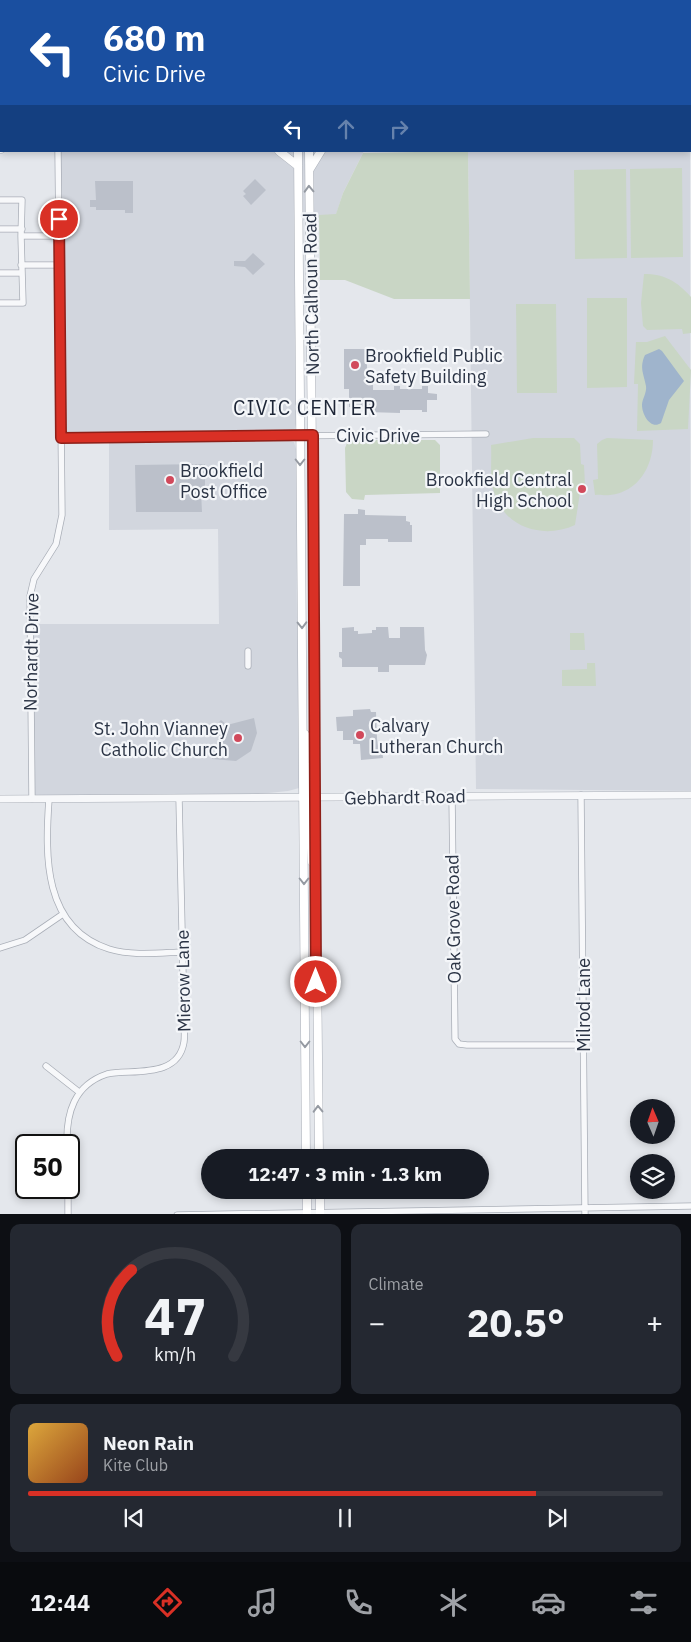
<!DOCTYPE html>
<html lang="en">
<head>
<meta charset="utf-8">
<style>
	body { margin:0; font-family:"IBM Plex Sans",sans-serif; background:#242831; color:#f1f3f6; height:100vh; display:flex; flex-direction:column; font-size:19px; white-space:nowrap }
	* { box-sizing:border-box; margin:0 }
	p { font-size:16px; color:#9ea1a6 }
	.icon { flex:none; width:28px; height:28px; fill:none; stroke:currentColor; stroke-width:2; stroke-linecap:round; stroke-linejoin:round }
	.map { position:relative; height:1214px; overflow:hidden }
	.panel { display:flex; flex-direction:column; gap:10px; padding:10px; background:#0d0f14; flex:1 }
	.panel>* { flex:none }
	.banner { position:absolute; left:0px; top:0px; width:691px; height:152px; box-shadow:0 2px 8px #0003; background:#1a4fa0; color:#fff; overflow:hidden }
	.needle { width:32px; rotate:358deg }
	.controls { position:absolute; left:630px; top:1099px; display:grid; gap:10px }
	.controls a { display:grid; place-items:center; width:45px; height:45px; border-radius:50%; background:#171b24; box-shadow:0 2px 8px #0003; font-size:25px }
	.speed { position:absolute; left:15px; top:1134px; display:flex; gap:10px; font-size:25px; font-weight:700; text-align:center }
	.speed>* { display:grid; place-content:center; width:65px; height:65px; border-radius:50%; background:#171b24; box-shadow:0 2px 8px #0003; line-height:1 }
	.speed .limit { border:2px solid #111; border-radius:8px; background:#fff; color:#111 }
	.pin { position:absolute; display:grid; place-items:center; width:42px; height:42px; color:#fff; margin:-21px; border:2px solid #fff; border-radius:50%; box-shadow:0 1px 5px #0007 }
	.me { position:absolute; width:55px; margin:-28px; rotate:0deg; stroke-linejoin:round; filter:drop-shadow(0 0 4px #0008) }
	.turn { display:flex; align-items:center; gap:18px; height:105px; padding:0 20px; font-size:22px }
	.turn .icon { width:65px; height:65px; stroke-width:2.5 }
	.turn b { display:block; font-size:35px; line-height:42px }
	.lanes { display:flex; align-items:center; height:48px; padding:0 20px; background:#0003; justify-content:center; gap:25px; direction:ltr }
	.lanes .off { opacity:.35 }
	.big { font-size:38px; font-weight:700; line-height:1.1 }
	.panel .tile { flex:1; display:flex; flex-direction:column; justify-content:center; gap:8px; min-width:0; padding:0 18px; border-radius:10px; background:#242831 }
	.panel .dial { align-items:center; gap:0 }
	.dial svg { height:130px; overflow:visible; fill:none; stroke:#363941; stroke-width:7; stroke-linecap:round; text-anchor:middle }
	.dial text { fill:#f1f3f6; stroke:none }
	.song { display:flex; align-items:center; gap:15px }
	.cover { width:60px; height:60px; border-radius:8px; background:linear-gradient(135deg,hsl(40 70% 55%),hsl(20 70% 35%)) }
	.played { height:5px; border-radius:2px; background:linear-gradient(90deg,#d93025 80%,#363941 80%) }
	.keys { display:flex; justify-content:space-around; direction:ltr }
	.heat { display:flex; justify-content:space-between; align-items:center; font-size:28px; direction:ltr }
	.panel .tiles { flex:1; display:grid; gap:10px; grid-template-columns:1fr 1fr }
	.tile:last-child { grid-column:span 2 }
	.trip { position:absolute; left:201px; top:1149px; width:288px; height:50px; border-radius:25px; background:#171b24; box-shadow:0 2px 8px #0003; font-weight:700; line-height:50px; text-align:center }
	.tab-bar { display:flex; height:80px; justify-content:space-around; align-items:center; background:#090b0e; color:#9ea1a6 }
	.tab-bar .icon { width:35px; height:35px }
	.tab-bar .current { color:#d93025 }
	.tab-bar b { font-size:22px; color:#f1f3f6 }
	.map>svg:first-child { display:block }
</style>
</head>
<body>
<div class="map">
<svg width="691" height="1215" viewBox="0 0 691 1215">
	<rect width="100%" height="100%" fill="#e4e7ec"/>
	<!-- built -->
	<path fill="#d2d6de" d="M690,149L691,791L476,789L468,151H690Z
		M58,151H364L343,193L336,215L294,222L296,424L293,435L61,438Z
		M289,441L294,442L296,449L297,623H302L303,787L288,791L220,798L32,799L29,624H219L218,529L109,530V443Z"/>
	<!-- green -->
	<path fill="#c9d6c5" d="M468,151L470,299H394L345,280H320L319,215L336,214L343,193L363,153Z
		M682,168L683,257L631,258L630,169Z
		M626,169L627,258L575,259L574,170Z
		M644,274C664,274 677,281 691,297V333L683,334L682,329L647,330L643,326L641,303Z
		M587,298H627V387L587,388Z
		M516,304H556L557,393H517Z
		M665,336L691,370L688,429L637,431L638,384H634L636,342H647Z
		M533,438H574L580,444L581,464L584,465L585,485L581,486L575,525C545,539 506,529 495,495C489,480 492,461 491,445Z
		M607,438L653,440C653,467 638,492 610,495C603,496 601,494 595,495L593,480L598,479L597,444L602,440Z
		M352,440H435L440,445V493L365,495L364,500L352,499L346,492L345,448L347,443Z
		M570,633H584L585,650H570Z
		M587,663H595L596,686H562V670L587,669Z"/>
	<!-- water -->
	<path fill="#9fb4cc" d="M659,349L662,351L684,381L669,400L661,423C651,430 642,415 642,405C642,399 647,393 646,386C644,374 639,368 645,355Z"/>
	<!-- building -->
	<path fill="#bbc0ca" d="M255,179L266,190L251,205L243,196L246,194L243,191Z
		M95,181H133V213H125V210H96V207H90V200H96Z
		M253,253L265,264L253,275L245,267L234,266V261H245Z
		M344,349H367V381H373V390H394V386H400V389H422V386H428V393L437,394V400H427V412H422V410H400V413L367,412L368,407H349V389H344Z
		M205,464V491H201L202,512H136L135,465Z
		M358,509L365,510V515L406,516V521L410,522V525H412V542H388V539H366V545H360V586H343L344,514H358Z
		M354,627V631H358V634L372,633V630H376V627H388L389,638H400V627H424L425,650L427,655L425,665H389V672H378V667H342V659L339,657V652H342V628Z
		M370,709L371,712H376L377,739L378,746L382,745L383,758L361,760L360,744H353V740H343V731H337L336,717L353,716V710Z
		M254,718L257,733L251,751L236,761L212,759L221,732L215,726L221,720L227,725Z"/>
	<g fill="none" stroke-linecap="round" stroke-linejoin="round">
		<!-- minor casing -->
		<g stroke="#a9aeb7" stroke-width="7">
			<path id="minor" d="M177,0V1
				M418,0V1
				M534,0V1
				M0,200H22L21,236
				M0,229H22
				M21,265H60
				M0,273H22
				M0,303H23L21,236H59
				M61,438L486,434
				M248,666V651
				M581,795L585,1215
				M452,796L455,1039L459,1044L467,1045H583
				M32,799L30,596L34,579L56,544L62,515L58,151
				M49,799C45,856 43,928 109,949C132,956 158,953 182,952
				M0,948L25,940L63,914
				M46,1066L79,1092
				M67,1145C66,1113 74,1085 107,1074C133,1069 178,1079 184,1042C185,1035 184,1026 184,1018L179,798
				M68,1188V1215
				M177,1215L691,1206"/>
		</g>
		<!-- tertiary casing -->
		<g stroke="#a9aeb7" stroke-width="8">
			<path id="tertiary" d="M0,799L691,795"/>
		</g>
		<!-- secondary casing -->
		<g stroke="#a9aeb7" stroke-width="9">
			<path id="secondary" d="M296,0V1
				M307,0V1
				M690,137H691
				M0,138H1
				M690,145H691
				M0,149H1
				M279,151L298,166
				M298,151L306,1158
				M309,151L319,1158
				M310,169L321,151
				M305,734L308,743L310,792L311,796L315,798
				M304,798L310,802L312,862
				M307,1190V1215
				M320,1190V1215"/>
		</g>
		<!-- minor -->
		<use href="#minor" stroke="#f7f8fa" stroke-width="5.5"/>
		<!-- tertiary -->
		<use href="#tertiary" stroke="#f7f8fa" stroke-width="7"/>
		<!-- secondary -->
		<use href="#secondary" stroke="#fff" stroke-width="8"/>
	</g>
	<!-- one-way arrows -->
	<defs><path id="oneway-chevron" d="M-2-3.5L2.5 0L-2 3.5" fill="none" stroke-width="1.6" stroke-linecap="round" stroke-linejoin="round" transform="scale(1.25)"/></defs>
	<g stroke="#959aa2">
		<use href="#oneway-chevron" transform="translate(309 189) rotate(-92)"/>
		<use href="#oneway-chevron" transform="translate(300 462) rotate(90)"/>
		<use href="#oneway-chevron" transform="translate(302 625) rotate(89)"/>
		<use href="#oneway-chevron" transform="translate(304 881) rotate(90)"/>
		<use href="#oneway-chevron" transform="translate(305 1044) rotate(90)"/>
		<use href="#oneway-chevron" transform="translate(318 1109) rotate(-91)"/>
	</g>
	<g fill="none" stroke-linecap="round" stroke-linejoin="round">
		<!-- route casing -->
		<g stroke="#8d1f18" stroke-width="12">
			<path id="route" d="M59,219L61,438L313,435L316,982"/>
		</g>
		<!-- route -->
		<use href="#route" stroke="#d93025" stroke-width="9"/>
	</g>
	<!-- markers -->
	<g fill="#d1495b" stroke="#f4f6f9" stroke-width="2">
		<circle cx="355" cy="365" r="5"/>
		<circle cx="170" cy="480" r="5"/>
		<circle cx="582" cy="489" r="5"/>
		<circle cx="360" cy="735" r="5"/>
		<circle cx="238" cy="738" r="5"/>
	</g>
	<g text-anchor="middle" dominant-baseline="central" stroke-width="4.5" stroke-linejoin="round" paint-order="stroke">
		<!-- street labels -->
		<g font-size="18" fill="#2b3445" stroke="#f4f6f9">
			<text transform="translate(311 294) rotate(-91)">North Calhoun Road</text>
			<text x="378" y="435">Civic Drive</text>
			<text transform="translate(31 652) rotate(-89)">Norhardt Drive</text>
			<text transform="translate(405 797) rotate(-1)">Gebhardt Road</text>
			<text transform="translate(453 919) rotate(-91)">Oak Grove Road</text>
			<text transform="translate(183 981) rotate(-91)">Mierow Lane</text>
			<text transform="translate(583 1005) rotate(-90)">Milrod Lane</text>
		</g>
		<!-- poi labels -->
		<g font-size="18" fill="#2b3445" stroke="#f4f6f9" text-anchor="start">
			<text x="365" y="355">Brookfield Public<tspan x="365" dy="21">Safety Building</tspan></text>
			<text x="180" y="470">Brookfield<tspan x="180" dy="21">Post Office</tspan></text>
			<text x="572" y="479" text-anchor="end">Brookfield Central<tspan x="572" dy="21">High School</tspan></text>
			<text x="370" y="725">Calvary<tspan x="370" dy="21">Lutheran Church</tspan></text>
			<text x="228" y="728" text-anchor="end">St. John Vianney<tspan x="228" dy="21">Catholic Church</tspan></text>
		</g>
		<!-- quarter labels -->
		<g font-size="20" letter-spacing="1" fill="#1d2536" stroke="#f4f6f9">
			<text x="305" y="407">CIVIC CENTER</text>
		</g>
	</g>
</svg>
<div class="controls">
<a><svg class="needle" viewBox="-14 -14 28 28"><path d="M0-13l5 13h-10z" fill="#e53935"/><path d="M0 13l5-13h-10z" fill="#9ea1a6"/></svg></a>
<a><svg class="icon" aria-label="layers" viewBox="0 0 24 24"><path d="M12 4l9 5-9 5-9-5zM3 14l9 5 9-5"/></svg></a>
</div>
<div class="speed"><div class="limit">50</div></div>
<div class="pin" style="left:59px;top:219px;background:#d93025"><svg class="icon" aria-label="arrive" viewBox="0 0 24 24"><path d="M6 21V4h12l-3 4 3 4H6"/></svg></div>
<svg class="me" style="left:316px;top:982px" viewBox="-20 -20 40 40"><circle r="17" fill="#d93025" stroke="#fff" stroke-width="3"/><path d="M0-11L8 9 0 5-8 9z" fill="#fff"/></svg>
<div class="trip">12:47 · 3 min · 1.3 km</div>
<div class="banner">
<div class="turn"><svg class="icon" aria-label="left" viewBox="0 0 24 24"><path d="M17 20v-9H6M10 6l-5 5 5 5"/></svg><div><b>680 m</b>Civic Drive</div></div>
<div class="lanes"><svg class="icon" aria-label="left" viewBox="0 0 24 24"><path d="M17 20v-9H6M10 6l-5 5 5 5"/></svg><svg class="icon off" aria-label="ahead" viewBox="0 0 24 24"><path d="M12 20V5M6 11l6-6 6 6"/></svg><svg class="icon off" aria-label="right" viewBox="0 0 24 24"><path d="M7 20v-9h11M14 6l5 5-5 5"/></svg></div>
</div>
</div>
<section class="panel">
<div class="tiles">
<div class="tile dial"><svg viewBox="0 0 100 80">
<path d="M14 69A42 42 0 1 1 86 69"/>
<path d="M14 69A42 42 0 0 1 23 16" stroke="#d93025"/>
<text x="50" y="56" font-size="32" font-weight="700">47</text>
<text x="50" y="72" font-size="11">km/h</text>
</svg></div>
<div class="tile"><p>Climate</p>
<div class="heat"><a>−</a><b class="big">20.5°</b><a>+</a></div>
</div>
<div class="tile">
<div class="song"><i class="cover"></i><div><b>Neon Rain</b><p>Kite Club</p></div></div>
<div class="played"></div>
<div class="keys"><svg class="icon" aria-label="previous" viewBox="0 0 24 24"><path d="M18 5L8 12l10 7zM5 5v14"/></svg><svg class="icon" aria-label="pause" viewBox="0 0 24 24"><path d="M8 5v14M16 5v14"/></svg><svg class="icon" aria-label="next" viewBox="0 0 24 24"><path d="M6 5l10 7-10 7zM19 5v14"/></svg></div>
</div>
</div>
</section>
<nav class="tab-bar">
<b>12:44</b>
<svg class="icon current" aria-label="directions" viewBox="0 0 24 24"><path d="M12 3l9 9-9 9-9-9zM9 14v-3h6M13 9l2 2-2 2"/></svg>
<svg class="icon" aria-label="music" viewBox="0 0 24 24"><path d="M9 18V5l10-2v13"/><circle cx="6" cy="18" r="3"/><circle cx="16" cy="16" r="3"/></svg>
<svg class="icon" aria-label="phone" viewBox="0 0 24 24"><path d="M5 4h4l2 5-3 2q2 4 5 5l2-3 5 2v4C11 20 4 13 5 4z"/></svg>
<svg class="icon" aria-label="climate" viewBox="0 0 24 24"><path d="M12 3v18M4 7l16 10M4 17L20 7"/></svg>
<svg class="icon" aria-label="car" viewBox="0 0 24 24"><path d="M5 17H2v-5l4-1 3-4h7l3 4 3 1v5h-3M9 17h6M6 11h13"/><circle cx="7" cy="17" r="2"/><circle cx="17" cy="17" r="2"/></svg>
<svg class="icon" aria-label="filters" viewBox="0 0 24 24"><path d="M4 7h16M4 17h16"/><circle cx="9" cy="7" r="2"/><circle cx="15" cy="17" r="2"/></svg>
</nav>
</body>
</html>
